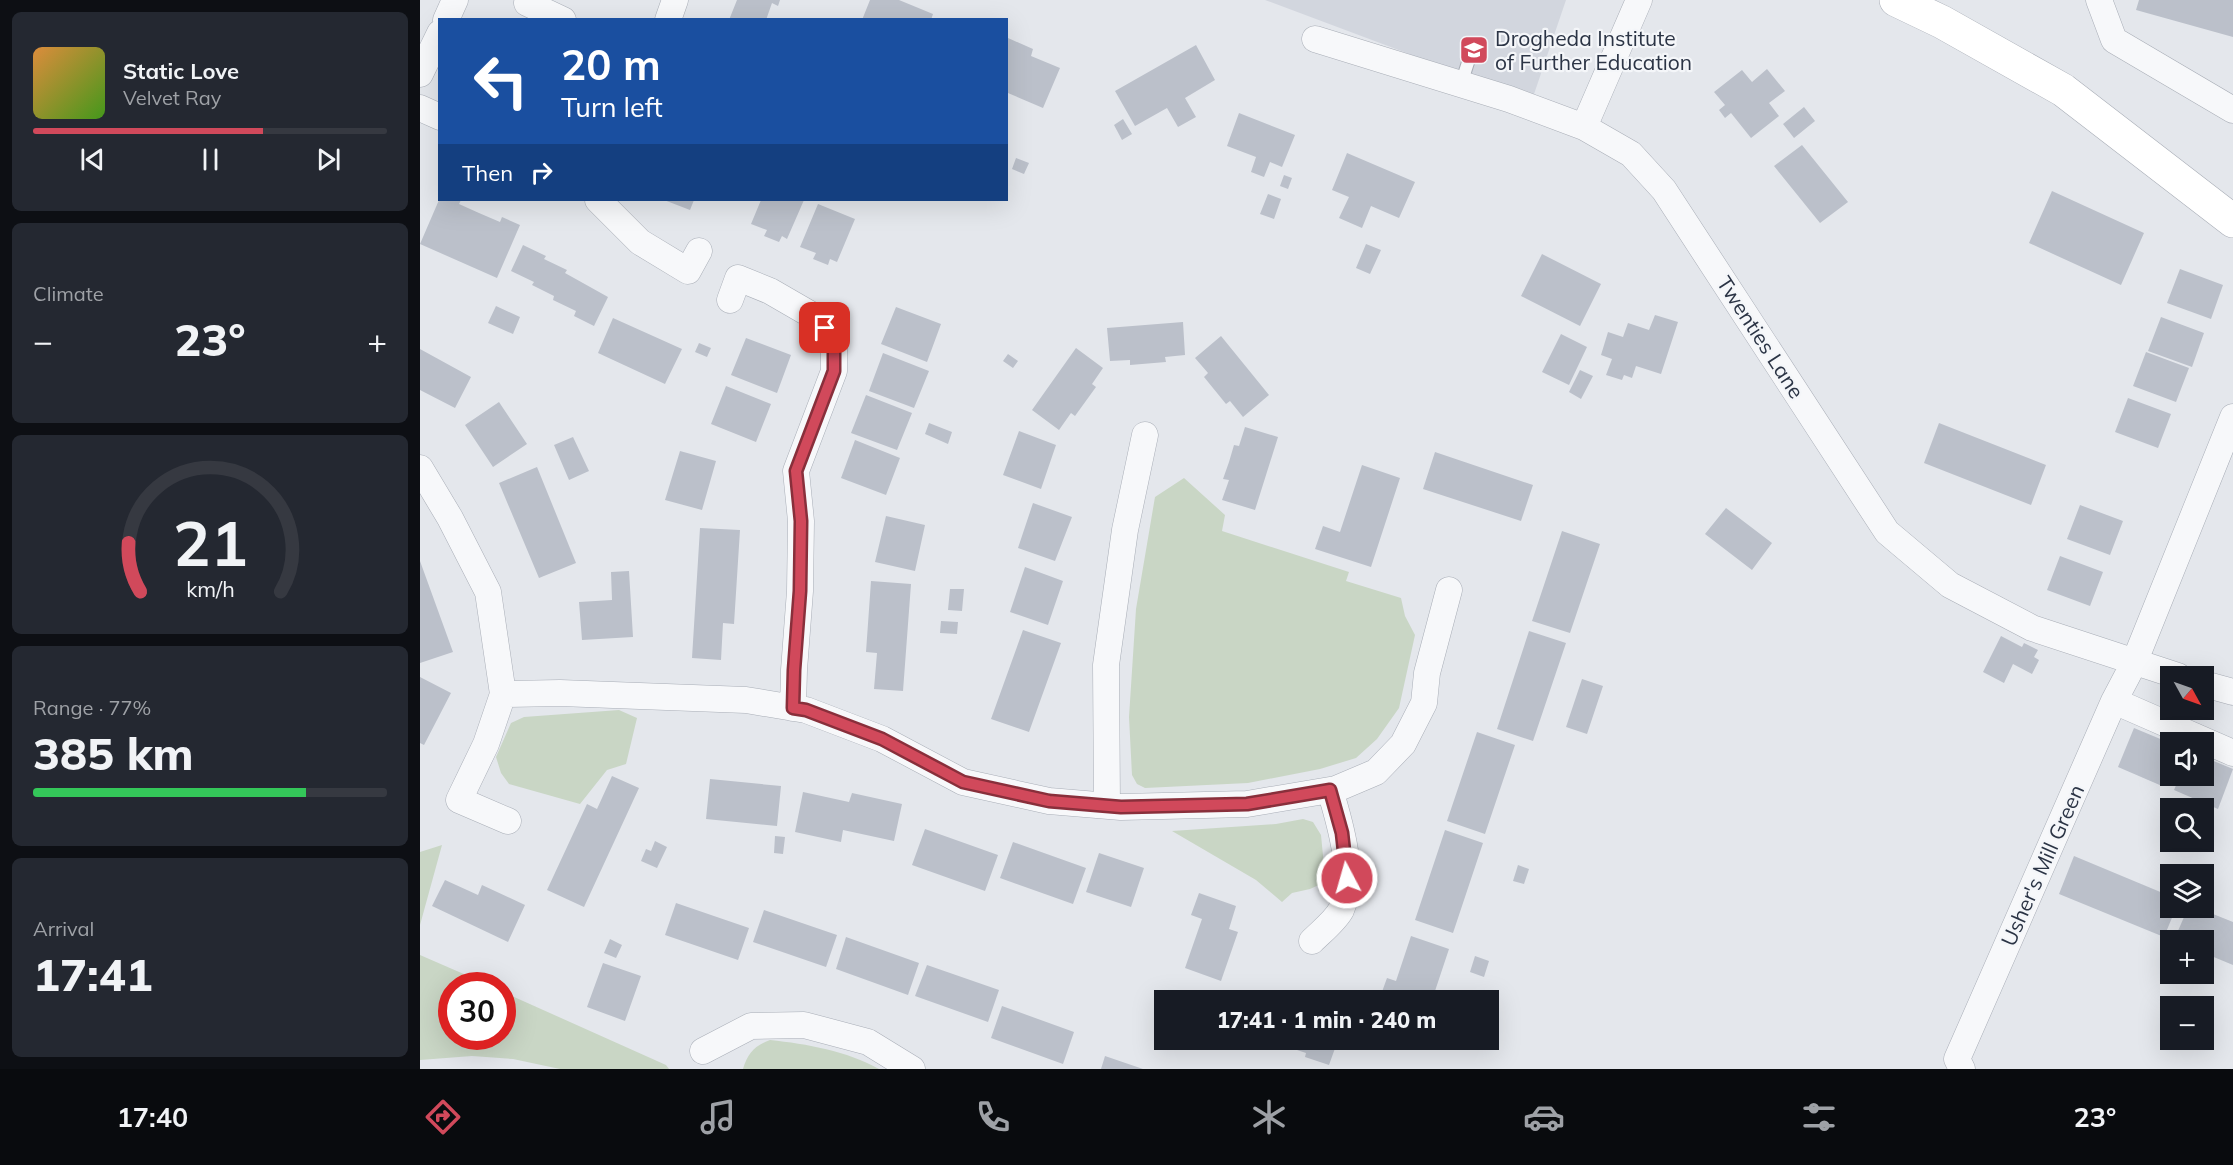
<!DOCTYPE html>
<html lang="en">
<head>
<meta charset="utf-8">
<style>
	body { margin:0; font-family:Mulish,sans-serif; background:#242831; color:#f1f3f6; height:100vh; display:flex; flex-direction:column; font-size:22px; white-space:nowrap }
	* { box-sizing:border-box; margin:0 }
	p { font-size:20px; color:#9ea1a6 }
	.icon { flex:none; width:33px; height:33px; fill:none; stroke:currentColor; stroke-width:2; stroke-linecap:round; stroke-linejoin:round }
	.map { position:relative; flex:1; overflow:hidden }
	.drawer { display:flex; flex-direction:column; gap:12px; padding:12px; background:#0d0f14; width:420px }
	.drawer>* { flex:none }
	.banner { position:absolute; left:18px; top:18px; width:570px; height:183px; border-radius:0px; box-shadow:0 6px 24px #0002; background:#1a4fa0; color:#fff; overflow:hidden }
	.needle { width:39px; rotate:130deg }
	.tools { position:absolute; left:1740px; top:666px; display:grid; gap:12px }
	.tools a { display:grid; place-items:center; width:54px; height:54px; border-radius:0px; background:#171b24; box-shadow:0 6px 24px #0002; font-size:30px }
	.speed { position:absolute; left:18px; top:972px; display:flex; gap:12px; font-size:30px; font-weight:700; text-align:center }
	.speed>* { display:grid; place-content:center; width:78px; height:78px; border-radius:50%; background:#171b24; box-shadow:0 6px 24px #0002; line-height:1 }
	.speed .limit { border:9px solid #d22; background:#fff; color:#111 }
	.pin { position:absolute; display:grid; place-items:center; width:51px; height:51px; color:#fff; margin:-26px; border-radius:12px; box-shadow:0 3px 9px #0006 }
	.me { position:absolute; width:66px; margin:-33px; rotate:354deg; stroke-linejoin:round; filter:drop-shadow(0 0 4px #0008) }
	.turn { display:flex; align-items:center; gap:21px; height:126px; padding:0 24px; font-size:27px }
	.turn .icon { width:78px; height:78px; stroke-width:2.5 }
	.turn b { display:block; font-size:42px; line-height:51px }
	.then { display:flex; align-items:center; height:57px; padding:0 24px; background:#0003; gap:12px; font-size:22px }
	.big { font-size:45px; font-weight:800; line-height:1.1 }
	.drawer .card { flex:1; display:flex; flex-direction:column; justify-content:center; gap:9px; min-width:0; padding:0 21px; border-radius:9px; background:#242831 }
	.drawer .dial { align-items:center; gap:0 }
	.dial svg { height:156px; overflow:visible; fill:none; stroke:#363941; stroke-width:7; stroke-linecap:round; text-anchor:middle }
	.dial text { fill:#f1f3f6; stroke:none }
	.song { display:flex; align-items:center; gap:18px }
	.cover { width:72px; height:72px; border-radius:9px; background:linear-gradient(135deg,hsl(30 70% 55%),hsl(100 70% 35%)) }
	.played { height:6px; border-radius:3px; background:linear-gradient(90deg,#d1495b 65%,#363941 65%) }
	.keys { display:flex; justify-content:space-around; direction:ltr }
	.heat { display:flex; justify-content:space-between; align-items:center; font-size:33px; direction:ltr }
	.charge { height:9px; border-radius:4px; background:linear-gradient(90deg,#34c759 77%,#363941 0) }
	.trip { position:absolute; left:734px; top:990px; width:345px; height:60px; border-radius:0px; background:#171b24; box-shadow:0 6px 24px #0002; font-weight:800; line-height:60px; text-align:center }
	.tab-bar { display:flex; height:96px; justify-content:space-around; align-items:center; background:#090b0e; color:#9ea1a6 }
	.tab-bar .icon { width:42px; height:42px }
	.tab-bar .on { color:#d1495b }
	.tab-bar b { font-size:27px; color:#f1f3f6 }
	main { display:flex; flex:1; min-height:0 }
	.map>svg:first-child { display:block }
</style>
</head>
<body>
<main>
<section class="drawer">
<div class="card">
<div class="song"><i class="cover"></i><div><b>Static Love</b><p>Velvet Ray</p></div></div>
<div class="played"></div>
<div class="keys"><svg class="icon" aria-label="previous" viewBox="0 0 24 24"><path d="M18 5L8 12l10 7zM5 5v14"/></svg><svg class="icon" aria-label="pause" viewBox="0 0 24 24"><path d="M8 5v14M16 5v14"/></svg><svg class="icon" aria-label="next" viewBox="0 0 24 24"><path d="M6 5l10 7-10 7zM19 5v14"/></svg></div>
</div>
<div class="card"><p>Climate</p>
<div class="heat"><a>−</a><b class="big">23°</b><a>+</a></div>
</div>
<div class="card dial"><svg viewBox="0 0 100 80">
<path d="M14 69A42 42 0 1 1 86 69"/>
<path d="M14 69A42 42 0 0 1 8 44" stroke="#d1495b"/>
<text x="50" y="56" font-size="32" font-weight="700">21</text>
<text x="50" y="72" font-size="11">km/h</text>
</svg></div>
<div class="card"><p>Range · 77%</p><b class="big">385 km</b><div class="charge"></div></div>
<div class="card"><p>Arrival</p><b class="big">17:41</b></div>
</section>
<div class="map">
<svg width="1813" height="1069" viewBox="0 0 1813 1069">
	<rect width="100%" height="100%" fill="#e4e7ec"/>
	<!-- built -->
	<path fill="#d2d6de" d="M845,0H1146L1112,100Z"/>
	<!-- green -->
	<path fill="#c9d6c5" d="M764,478L805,515L802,531L929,572L926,581L981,598L985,616L995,635L979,708L957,739L936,758L900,769L828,783L725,788L717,784L712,775L709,717L716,609L735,497Z
		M199,710L217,718L206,764L187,770L160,804L89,784L81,773L76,757L91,723L104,717Z
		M883,819L893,822L901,835L905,876L901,884L890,889L872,893L862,902L836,880L752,831L856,824Z
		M22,845L0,925V852Z
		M0,955L69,985L32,986V1036H82L83,992L246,1065L249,1069H140L93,1059L52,1056L0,1060Z
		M350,1040C387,1044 427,1051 459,1069H323C328,1053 334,1046 350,1040Z"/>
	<!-- building -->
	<path fill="#bbc0ca" d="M317,0H360L358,6L352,3L346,20H309Z
		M450,0H479L513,14L511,20H442Z
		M1719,0H1813V37L1716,10Z
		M588,38L613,49L611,56L640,68L623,108L588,93L586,97Z
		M776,45L795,80L765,98L776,117L758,127L747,108L715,126L695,91Z
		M1347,69L1365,91L1349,103L1359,116L1331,138L1311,113L1305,118L1299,110L1305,105L1294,92L1322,70L1332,82Z
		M1384,107L1395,121L1374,138L1363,124Z
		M819,113L875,135L862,167L850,162L844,177L831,172L836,157L807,146Z
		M703,119L712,134L702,140L694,125Z
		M1382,145L1428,202L1400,223L1354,166Z
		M927,153L995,182L979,218L951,206L942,228L919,218L929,197L912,190Z
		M596,158L609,163L604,174L592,169Z
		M864,175L872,178L868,189L860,186Z
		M1632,191L1724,233L1701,285L1609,243Z
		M848,194L861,199L854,219L840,214Z
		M19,200H41L39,204L59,213L80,222L82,217L100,225L77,278L0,244Z
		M244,200H274L270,210Z
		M341,200H384L367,239L362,236L359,242L344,236L347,230L331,224Z
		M398,204L435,219L417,262L410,259L408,265L393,259L396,253L380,247Z
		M946,244L961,250L950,274L936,268Z
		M103,245L126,256L124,259L147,270L145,273L188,297L174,326L154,316L156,311L133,300L134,296L112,285L114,282L91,271Z
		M1122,254L1181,284L1160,326L1101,296Z
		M1760,269L1803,285L1791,319L1747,303Z
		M76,306L100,317L93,334L68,323Z
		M476,307L521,324L507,362L461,344Z
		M1235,315L1258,322L1241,374L1216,366L1212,378L1204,375L1202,380L1186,375L1192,359L1181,355L1188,332L1203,337L1208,323L1229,330Z
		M1741,317L1784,333L1772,367L1728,351Z
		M193,318L262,349L245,384L178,353Z
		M763,322L765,355L745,357L746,362L710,365V360L690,361L687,328Z
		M1141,334L1167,347L1149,385L1122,372Z
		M801,336L849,395L823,417L810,401L806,404L784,377L788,373L775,358Z
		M326,338L371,355L357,393L311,375Z
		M279,343L291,348L287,357L275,352Z
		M656,348L683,368L672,384L676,387L655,416L651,413L639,430L612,410Z
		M0,349L51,377L35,408L0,390Z
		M1726,352L1769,368L1756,402L1713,386Z
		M463,353L509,371L494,408L449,391Z
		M588,354L598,361L593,368L583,361Z
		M1160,370L1173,376L1161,399L1149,392Z
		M306,386L351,404L336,442L291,424Z
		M446,395L492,413L477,450L431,433Z
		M1708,398L1751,414L1738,448L1695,432Z
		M79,402L107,444L73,467L45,425Z
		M509,423L532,432L528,444L505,434Z
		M1519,423L1626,465L1611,505L1504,463Z
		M825,427L858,437L835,510L802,500L809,480L803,479L809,462L814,445L819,446Z
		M599,431L636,445L621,489L583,475Z
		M153,437L169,471L149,480L134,445Z
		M435,440L480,458L466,495L421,478Z
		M260,451L296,461L282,510L245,500Z
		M1015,452L1113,485L1101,521L1003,489Z
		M942,465L980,478L951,567L895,549L903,526L920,532Z
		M117,467L156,563L119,578L79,483Z
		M613,503L652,517L635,561L598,548Z
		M1660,505L1703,521L1690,555L1647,539Z
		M1306,508L1352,543L1332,570L1285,534Z
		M466,516L505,525L495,571L455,562Z
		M280,528L320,530L314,624L303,623L301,660L272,658Z
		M1142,531L1180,544L1150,633L1112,621Z
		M1640,556L1683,572L1670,606L1627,590Z
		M0,561L33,652L0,663Z
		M605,567L643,581L628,625L590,612Z
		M209,571L213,637L162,640L159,602L192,600L191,572Z
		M451,581L491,584L483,691L454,689L457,653L446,652Z
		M530,589H544L542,611L528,610Z
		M521,621L538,622L537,634L520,633Z
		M603,630L641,643L609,732L571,719Z
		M1109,631L1146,643L1113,741L1077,729Z
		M1581,636L1602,647L1604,643L1618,650L1614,657L1619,660L1612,674L1593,664L1584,683L1563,672Z
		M0,677L31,693L4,745L0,743Z
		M1162,679L1183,686L1167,734L1146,727Z
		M1714,728L1750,743V766L1742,786L1698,767Z
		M1057,732L1095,745L1065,834L1027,821Z
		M1784,757L1813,769L1798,809L1754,790L1760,776H1784Z
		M192,776L219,788L164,907L127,890L167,804L177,809Z
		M290,779L361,786L357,826L286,819Z
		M383,792L429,802L432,793L482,804L474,841L423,830L421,842L375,832Z
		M505,829L578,855L565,891L492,865Z
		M1025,830L1063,843L1033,933L995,920Z
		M355,836L365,837L363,854L354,853Z
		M235,841L247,847L237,868L221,861L226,849L231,851Z
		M593,842L666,868L653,904L580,878Z
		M679,853L724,868L711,907L666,892Z
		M1654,856L1750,896V908H1756L1744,937L1639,894Z
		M1098,865L1109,869L1104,884L1093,881Z
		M25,880L58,895L62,885L105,905L88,942L12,906Z
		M779,893L816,906L809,929L818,932L801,981L765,968L782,919L771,915Z
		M256,903L329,928L318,960L245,935Z
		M1768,908H1778L1813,922V965L1784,953V940H1754Z
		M344,910L417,935L406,967L333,942Z
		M991,936L1029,949L1014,994L1003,990L999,1000H959L967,978L976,981Z
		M426,937L499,963L488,995L416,969Z
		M190,939L202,945L196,958L184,953Z
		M1055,956L1069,961L1064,977L1050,972Z
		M183,963L221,976L205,1021L167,1007Z
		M507,965L579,990L568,1022L495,996Z
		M582,1006L654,1032L643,1064L571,1038Z
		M847,1040H918L909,1065L885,1057L886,1053Z
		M685,1056L723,1069H681Z"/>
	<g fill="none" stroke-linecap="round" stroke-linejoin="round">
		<!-- lane casing -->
		<g stroke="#a9aeb7" stroke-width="14">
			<path id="lane" d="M1041,84L1054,44"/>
		</g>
		<!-- street casing -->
		<g stroke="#a9aeb7" stroke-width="27">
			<path id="street" d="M1679,0L1694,40L1813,110
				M107,3L143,20
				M26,20L35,0
				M248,20L255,0
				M895,39L1089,99L1164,127L1211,154L1244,190L1467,532L1530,585L1612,628L1758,676
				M0,74L20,33
				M0,108L20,117
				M1164,127L1219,0
				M178,200L220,242L268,271L279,251
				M310,300L318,278L350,291L395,317L414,339V371L376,471L381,521L380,591L374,670L373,708
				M0,468L30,518L68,592L83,694L66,744L39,800L88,821
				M1784,684L1813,692
				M83,694L140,693L326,700L386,710L462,739L543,782L629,801L701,807L827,804L916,789L956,772L983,744L1004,703L1007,673L1029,590
				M1694,701L1813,753
				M687,805L686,665L705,530L725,435
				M892,941C901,932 915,921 921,910C936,877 920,823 910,790
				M283,1051L331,1026L384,1025L448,1042L492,1069
				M1542,1069L1537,1059L1694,701L1714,663L1813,417"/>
		</g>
		<!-- secondary casing -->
		<g stroke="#a9aeb7" stroke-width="34">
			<path id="secondary" d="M1476,0L1522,22L1643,90L1813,221"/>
		</g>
		<!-- lane -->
		<use href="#lane" stroke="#f7f8fa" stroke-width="12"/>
		<!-- street -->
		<use href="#street" stroke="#f7f8fa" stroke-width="26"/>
		<!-- secondary -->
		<use href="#secondary" stroke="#fff" stroke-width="33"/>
	</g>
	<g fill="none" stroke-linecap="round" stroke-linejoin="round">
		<!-- route casing -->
		<g stroke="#882f3b" stroke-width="15">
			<path id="route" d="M405,328L414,339V371L376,471L381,521L380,591L374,670L373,708L386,710L462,739L543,782L629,801L701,807L827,804L910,790L922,833L927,878"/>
		</g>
		<!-- route -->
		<use href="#route" stroke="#d1495b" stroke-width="10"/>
	</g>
	<!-- icons -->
	<defs>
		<g id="university-square" transform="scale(1.5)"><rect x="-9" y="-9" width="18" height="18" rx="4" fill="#d1495b" stroke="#f4f6f9"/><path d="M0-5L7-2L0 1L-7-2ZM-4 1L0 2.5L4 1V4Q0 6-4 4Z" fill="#fff"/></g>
	</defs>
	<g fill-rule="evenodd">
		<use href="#university-square" x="1054" y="50"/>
	</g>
	<g text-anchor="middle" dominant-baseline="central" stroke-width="4.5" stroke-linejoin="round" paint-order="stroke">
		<!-- poi labels -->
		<g font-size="21" fill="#2b3445" stroke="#f4f6f9" text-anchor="start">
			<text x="1075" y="38">Drogheda Institute<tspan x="1075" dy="24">of Further Education</tspan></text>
		</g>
		<!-- street labels -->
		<g font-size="21" fill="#2b3445" stroke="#f4f6f9">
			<text transform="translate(1341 337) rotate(57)">Twenties Lane</text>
			<text transform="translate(1622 865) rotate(-66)">Usher's Mill Green</text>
		</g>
	</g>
</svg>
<div class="tools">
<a><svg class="needle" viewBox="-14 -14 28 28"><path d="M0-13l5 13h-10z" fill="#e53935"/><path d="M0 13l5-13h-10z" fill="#9ea1a6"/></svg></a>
<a><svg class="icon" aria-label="sound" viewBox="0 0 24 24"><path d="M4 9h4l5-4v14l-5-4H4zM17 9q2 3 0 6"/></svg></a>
<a><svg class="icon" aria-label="search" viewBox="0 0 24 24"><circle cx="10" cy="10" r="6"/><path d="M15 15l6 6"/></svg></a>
<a><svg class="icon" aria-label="layers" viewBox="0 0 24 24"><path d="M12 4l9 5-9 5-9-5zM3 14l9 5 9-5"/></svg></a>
<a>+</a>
<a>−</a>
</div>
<div class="speed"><div class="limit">30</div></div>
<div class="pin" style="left:405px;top:328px;background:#d93025"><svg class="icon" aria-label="arrive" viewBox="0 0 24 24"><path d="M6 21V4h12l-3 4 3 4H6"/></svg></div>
<svg class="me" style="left:927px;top:878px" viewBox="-20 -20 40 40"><circle r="17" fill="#d1495b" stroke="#fff" stroke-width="3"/><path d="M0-11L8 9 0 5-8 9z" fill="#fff"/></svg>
<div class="trip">17:41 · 1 min · 240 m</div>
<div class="banner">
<div class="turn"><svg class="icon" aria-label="left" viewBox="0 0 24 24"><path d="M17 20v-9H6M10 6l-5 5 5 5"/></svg><div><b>20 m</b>Turn left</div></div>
<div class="then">Then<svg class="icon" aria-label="right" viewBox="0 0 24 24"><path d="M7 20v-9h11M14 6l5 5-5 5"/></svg></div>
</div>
</div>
</main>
<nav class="tab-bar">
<b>17:40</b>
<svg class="icon on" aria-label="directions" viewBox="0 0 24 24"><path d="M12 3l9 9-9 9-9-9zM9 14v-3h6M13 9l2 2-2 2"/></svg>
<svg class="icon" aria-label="music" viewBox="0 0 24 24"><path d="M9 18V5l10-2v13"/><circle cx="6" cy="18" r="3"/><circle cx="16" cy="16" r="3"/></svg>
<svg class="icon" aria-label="phone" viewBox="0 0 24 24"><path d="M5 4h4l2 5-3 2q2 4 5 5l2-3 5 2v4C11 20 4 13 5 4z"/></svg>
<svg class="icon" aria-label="climate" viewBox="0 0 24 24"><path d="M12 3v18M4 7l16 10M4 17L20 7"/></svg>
<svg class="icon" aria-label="car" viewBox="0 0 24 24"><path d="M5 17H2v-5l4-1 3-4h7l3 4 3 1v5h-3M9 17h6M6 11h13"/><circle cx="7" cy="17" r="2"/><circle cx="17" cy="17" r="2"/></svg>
<svg class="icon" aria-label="filters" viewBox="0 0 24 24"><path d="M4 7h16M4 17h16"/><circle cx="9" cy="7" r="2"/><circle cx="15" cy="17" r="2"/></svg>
<b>23°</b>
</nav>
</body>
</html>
